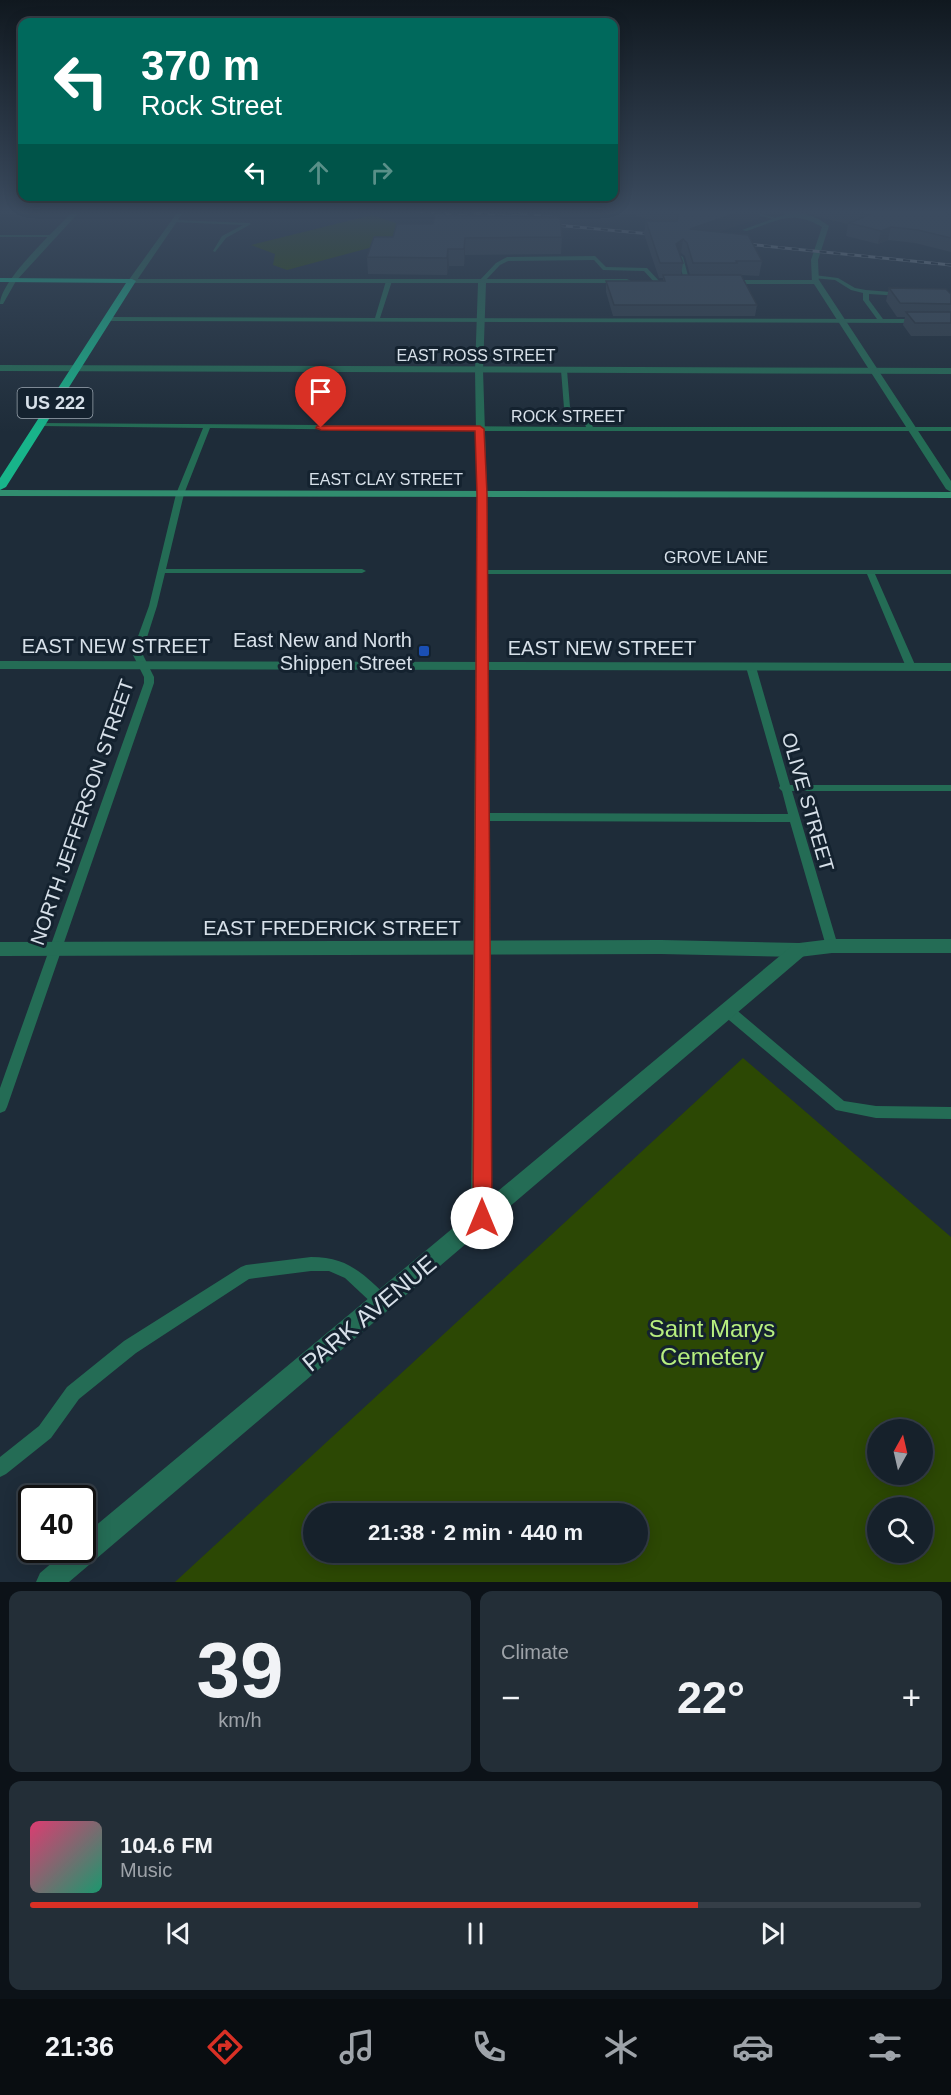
<!DOCTYPE html>
<html lang="en">
<head>
<meta charset="utf-8">
<style>
	body { margin:0; font-family:Arial,sans-serif; background:#232e37; color:#f1f3f6; height:100vh; display:flex; flex-direction:column; font-size:22px; white-space:nowrap }
	* { box-sizing:border-box; margin:0 }
	p { font-size:20px; color:#9ea3a9 }
	.icon { flex:none; width:33px; height:33px; fill:none; stroke:currentColor; stroke-width:2; stroke-linecap:round; stroke-linejoin:round }
	.map { position:relative; height:1582px; overflow:hidden }
	.side { display:flex; flex-direction:column; gap:9px; padding:9px; background:#0c1218; flex:1 }
	.side>* { flex:none }
	.top-card { position:absolute; left:18px; top:18px; width:600px; height:183px; border-radius:12px; box-shadow:0 3px 15px #0003,0 0 0 2px #353e47; background:#00695c; color:#fff; overflow:hidden }
	.needle { width:39px; rotate:8deg }
	.controls { position:absolute; left:867px; top:1419px; display:grid; gap:12px }
	.controls a { display:grid; place-items:center; width:66px; height:66px; border-radius:50%; background:#16212b; box-shadow:0 3px 15px #0003,0 0 0 2px #353e47; font-size:30px }
	.speed { position:absolute; left:18px; top:1485px; display:flex; gap:12px; font-size:30px; font-weight:700; text-align:center }
	.speed>* { display:grid; place-content:center; width:78px; height:78px; border-radius:50%; background:#16212b; box-shadow:0 3px 15px #0003,0 0 0 2px #353e47; line-height:1 }
	.speed .limit { border:3px solid #111; border-radius:9px; background:#fff; color:#111 }
	.pin { position:absolute; display:grid; place-items:center; width:51px; height:51px; color:#fff; margin:-62px -26px; border-radius:50% 50% 50% 0; rotate:-45deg; box-shadow:0 0 6px #0007 }
	.pin .icon { rotate:45deg }
	.me { position:absolute; width:66px; margin:-33px; rotate:0deg; stroke-linejoin:round; filter:drop-shadow(0 0 4px #0008) }
	.turn { display:flex; align-items:center; gap:21px; height:126px; padding:0 24px; font-size:27px }
	.turn .icon { width:78px; height:78px; stroke-width:2.5 }
	.turn b { display:block; font-size:42px; line-height:51px }
	.lanes { display:flex; align-items:center; height:57px; padding:0 24px; background:#0003; justify-content:center; gap:30px; direction:ltr }
	.lanes .off { opacity:.35 }
	.big { font-size:45px; font-weight:800; line-height:1.1 }
	.side .widget { flex:1; display:flex; flex-direction:column; justify-content:center; gap:9px; min-width:0; padding:0 21px; border-radius:12px; background:#232e37 }
	.side .dial { align-items:center; gap:0 }
	.dial b { font-size:78px; line-height:1 }
	.song { display:flex; align-items:center; gap:18px }
	.cover { width:72px; height:72px; border-radius:9px; background:linear-gradient(135deg,hsl(340 70% 55%),hsl(160 70% 35%)) }
	.played { height:6px; border-radius:3px; background:linear-gradient(90deg,#d93025 75%,#353e47 75%) }
	.keys { display:flex; justify-content:space-around; direction:ltr }
	.heat { display:flex; justify-content:space-between; align-items:center; font-size:33px; direction:ltr }
	.side .tiles { flex:1; display:grid; gap:9px; grid-template-columns:1fr 1fr }
	.widget:last-child { grid-column:span 2 }
	.trip { position:absolute; left:303px; top:1503px; width:345px; height:60px; border-radius:30px; background:#16212b; box-shadow:0 3px 15px #0003,0 0 0 2px #353e47; font-weight:800; line-height:60px; text-align:center }
	.tabs { display:flex; height:96px; justify-content:space-around; align-items:center; background:#090d11; color:#9ea3a9 }
	.tabs .icon { width:42px; height:42px }
	.tabs .current { color:#d93025 }
	.tabs b { font-size:27px; color:#f1f3f6 }
	.map>svg:first-child { display:block }
</style>
</head>
<body>
<div class="map">
<svg width="951" height="1582" viewBox="0 0 951 1582">
	<rect width="100%" height="100%" fill="#1e2c39"/>
	<!-- green -->
	<path fill="#2c4804" fill-rule="evenodd" d="M372,215L425,233L287,270L273,265L275,254L251,245Z
		M743,1058L951,1237V1582H175ZM878,1430H922V1474H878ZM878,1508H922V1552H878ZM314,1514H638V1552H314Z"/>
	<g fill="none" stroke-linecap="round" stroke-linejoin="round">
		<!-- service -->
		<path fill="#246c55" fill-rule="evenodd" d="M738,210H747L779,219L777,220Z
			M175,220L249,223L251,224L226,238L215,252L213,251L222,236L243,225L173,222Z
			M0,235H55L57,236L55,237H0Z
			M680,255L683,257L690,283L685,282L677,257Z
			M595,256L606,267L647,268L660,282L655,283L644,271L603,270L594,260L508,261L500,265L484,282L479,281L496,263L507,257Z
			M814,275L838,278L855,288L866,290L903,293L901,296L869,294V300L883,319H916L919,321L916,323L109,321L106,319L109,317L375,318L386,281L389,279L392,281L380,318L877,319L863,300V293L851,290L835,280L812,278Z
			M564,368L567,370L570,407L590,422L593,427H951V431H480L210,428L184,494L166,569H362L366,571L362,573H165L157,606L142,653L154,677V683L7,1107L5,1111L0,1113V1088L144,683V677L132,653L149,606L176,494L203,428L41,426L39,425V423L586,427L585,424L564,408L561,370Z
			M479,570H951V574H875L916,667L911,670L906,667L867,574H482L478,572Z
			M751,664L756,667L790,785H951V791H792L838,946L836,949L832,951L828,949L826,946L790,822L482,821L477,817L482,813L788,814L782,791L779,788L780,786L746,667Z
			M728,1006L733,1007L844,1101L876,1106L951,1107V1119L876,1118L836,1110L723,1015L722,1011L723,1007Z
			M311,1257C348,1257 362,1273 388,1297L390,1302L388,1307L382,1310L376,1307L345,1278L329,1271H311L249,1279L136,1353L79,1399L51,1438L6,1474L0,1477V1457L39,1426L67,1387L124,1341L241,1267L246,1265Z"/>
		<!-- minor -->
		<path fill="#246c55" fill-rule="evenodd" d="M74,210H81L16,281L3,304H0C0,280 56,230 74,210Z
			M777,210C794,210 816,215 829,226L818,260L819,284L812,282L811,260L822,227C793,209 777,221 747,231L742,230L786,214Z
			M177,213L182,214L135,283H129L128,281Z
			M0,365L951,368V374L0,371Z
			M0,661L951,663V671L0,669Z
			M832,939H951V953H832L799,957L661,954L0,956V942L661,940L799,943Z"/>
		<!-- tertiary -->
		<path fill="#246c55" fill-rule="evenodd" d="M132,279H627L631,281L627,283H486L483,370L487,494L492,1196L793,945L799,943L805,945L808,950L805,955L69,1582H36L40,1573L67,1550H82V1537L471,1213L477,494L475,370L478,283H129L128,281Z
			M723,280H819L951,481V492L946,489L814,284H726L722,282Z"/>
		<!-- secondary -->
		<path fill="#318d6f" fill-rule="evenodd" d="M0,490L951,492V498L0,496Z"/>
		<!-- trunk -->
		<path fill="#18b48a" fill-rule="evenodd" d="M0,278L132,279L136,281L6,487L0,490V478L126,283L0,282Z"/>
		<!-- rail casing -->
		<g stroke="#798590" stroke-width="3">
			<path id="rail" d="M410,210L476,217
				M467,212L521,218
				M513,213L558,218
				M545,224L661,235
				M736,243L951,265"/>
		</g>
		<!-- rail -->
		<use href="#rail" stroke="#14222f" stroke-width="2" stroke-dasharray="7" stroke-linecap="butt"/>
	</g>
	<!-- wall -->
	<path fill="#313e4a" fill-rule="evenodd" d="M617,210H776V212L769,214L760,212L759,218L718,232L762,261L759,276L741,275L757,305L755,316H613L606,292V281H663V278H659L644,234L646,221H655ZM681,253L685,256L690,275H681L683,263L680,254Z
		M802,210H941L951,215V252L915,243L888,240L878,244L846,236L848,224L819,217Z
		M433,224L562,237L561,254L465,255L464,266H449L447,275L368,274L367,257L393,237Z
		M889,288L951,294V336H911L903,325L905,317H897L886,301Z"/>
	<!-- shaded-wall -->
	<path fill="#28323c" d="M744,210H760L759,218L688,243L690,229Z
		M770,210H776V212L769,214Z
		M891,227L888,240L878,244L881,231Z
		M465,238V255L464,266V249Z
		M683,239L681,253L675,258L676,244Z
		M448,249L449,266L447,275V258Z"/>
	<!-- building -->
	<path fill="#394856" stroke="#28323c" stroke-width="1.5" d="M436,210H442L445,215L560,217L562,237L465,238L464,249H448L447,258L367,257L374,237H393L397,224H433Z
		M666,210H744L690,229L748,235L762,261H736L737,263H693L687,243L683,239L676,244L683,263H660L646,221H677L678,214Z
		M848,210H941L951,215V238L918,230L891,227L881,231L849,223L869,215Z
		M663,275H741L757,305H614L606,281H665Z
		M889,288L946,289L951,294V304L900,303Z
		M906,312H951V323H915Z"/>
	<!-- sky -->
	<linearGradient id="sky" x2="0" y2="1"><stop stop-color="#10181f"/><stop offset="0.49" stop-color="#3b4b5f"/><stop offset="1" stop-color="#3b4b5f" stop-opacity="0"/></linearGradient>
	<rect width="951" height="432" fill="url(#sky)"/>
	<!-- route -->
	<path fill="#d93025" stroke="#8d1f18" stroke-width="1.5" d="M317,426H480L484,429L487,494L492,1218L489,1224L482,1227L475,1224L473,1218L477,494L475,431L321,430L316,428Z"/>
	<!-- markers -->
	<rect fill="#1a4fb4" stroke="#14222f" stroke-width="2" x="418" y="645" width="12" height="12" rx="3"/>
	<g text-anchor="middle" dominant-baseline="central" stroke-width="6" stroke-linejoin="round" paint-order="stroke">
		<!-- far-street labels -->
		<g font-size="16" fill="#d7e0e9" stroke="#14222f">
			<text x="476" y="355">EAST ROSS STREET</text>
			<text x="568" y="416">ROCK STREET</text>
			<text x="386" y="479">EAST CLAY STREET</text>
			<text x="716" y="557">GROVE LANE</text>
		</g>
		<!-- shield labels -->
		<rect fill="#14222f" stroke="#9ca7b1" stroke-width="1.5" x="17.5" y="388" width="75" height="30" rx="4.5"/>
		<g font-size="18" font-weight="bold" fill="#d7e0e9">
			<text x="55" y="403">US 222</text>
		</g>
		<!-- poi labels -->
		<g font-size="20" fill="#d7e0e9" stroke="#14222f" text-anchor="end">
			<text x="412" y="640">East New and North<tspan x="412" dy="23">Shippen Street</tspan></text>
		</g>
		<!-- street labels -->
		<g font-size="20" fill="#d7e0e9" stroke="#14222f">
			<text x="116" y="646">EAST NEW STREET</text>
			<text x="602" y="648">EAST NEW STREET</text>
			<text transform="translate(808 802) rotate(74)">OLIVE STREET</text>
			<text transform="translate(82 812) rotate(-71)">NORTH JEFFERSON STREET</text>
			<text x="332" y="928">EAST FREDERICK STREET</text>
		</g>
		<!-- near-street labels -->
		<g font-size="24" fill="#d7e0e9" stroke="#14222f">
			<text transform="translate(369 1313) rotate(-40)">PARK AVENUE</text>
		</g>
		<!-- near-park labels -->
		<g font-size="24" fill="#b7ee7f" stroke="#14222f">
			<text x="712" y="1328">Saint Marys<tspan x="712" dy="28">Cemetery</tspan></text>
		</g>
	</g>
</svg>
<div class="controls">
<a><svg class="needle" viewBox="-14 -14 28 28"><path d="M0-13l5 13h-10z" fill="#e53935"/><path d="M0 13l5-13h-10z" fill="#9ea3a9"/></svg></a>
<a><svg class="icon" aria-label="search" viewBox="0 0 24 24"><circle cx="10" cy="10" r="6"/><path d="M15 15l6 6"/></svg></a>
</div>
<div class="speed"><div class="limit">40</div></div>
<div class="pin" style="left:321px;top:428px;background:#d93025"><svg class="icon" aria-label="arrive" viewBox="0 0 24 24"><path d="M6 21V4h12l-3 4 3 4H6"/></svg></div>
<svg class="me" style="left:482px;top:1218px" viewBox="-20 -20 40 40"><circle r="19" fill="#fff"/><path d="M0-13L10 11 0 6-10 11z" fill="#d93025"/></svg>
<div class="trip">21:38 · 2 min · 440 m</div>
<div class="top-card">
<div class="turn"><svg class="icon" aria-label="left" viewBox="0 0 24 24"><path d="M17 20v-9H6M10 6l-5 5 5 5"/></svg><div><b>370 m</b>Rock Street</div></div>
<div class="lanes"><svg class="icon" aria-label="left" viewBox="0 0 24 24"><path d="M17 20v-9H6M10 6l-5 5 5 5"/></svg><svg class="icon off" aria-label="ahead" viewBox="0 0 24 24"><path d="M12 20V5M6 11l6-6 6 6"/></svg><svg class="icon off" aria-label="right" viewBox="0 0 24 24"><path d="M7 20v-9h11M14 6l5 5-5 5"/></svg></div>
</div>
</div>
<section class="side">
<div class="tiles">
<div class="widget dial"><b>39</b><p>km/h</p></div>
<div class="widget"><p>Climate</p>
<div class="heat"><a>−</a><b class="big">22°</b><a>+</a></div>
</div>
<div class="widget">
<div class="song"><i class="cover"></i><div><b>104.6 FM</b><p>Music</p></div></div>
<div class="played"></div>
<div class="keys"><svg class="icon" aria-label="previous" viewBox="0 0 24 24"><path d="M18 5L8 12l10 7zM5 5v14"/></svg><svg class="icon" aria-label="pause" viewBox="0 0 24 24"><path d="M8 5v14M16 5v14"/></svg><svg class="icon" aria-label="next" viewBox="0 0 24 24"><path d="M6 5l10 7-10 7zM19 5v14"/></svg></div>
</div>
</div>
</section>
<nav class="tabs">
<b>21:36</b>
<svg class="icon current" aria-label="directions" viewBox="0 0 24 24"><path d="M12 3l9 9-9 9-9-9zM9 14v-3h6M13 9l2 2-2 2"/></svg>
<svg class="icon" aria-label="music" viewBox="0 0 24 24"><path d="M9 18V5l10-2v13"/><circle cx="6" cy="18" r="3"/><circle cx="16" cy="16" r="3"/></svg>
<svg class="icon" aria-label="phone" viewBox="0 0 24 24"><path d="M5 4h4l2 5-3 2q2 4 5 5l2-3 5 2v4C11 20 4 13 5 4z"/></svg>
<svg class="icon" aria-label="climate" viewBox="0 0 24 24"><path d="M12 3v18M4 7l16 10M4 17L20 7"/></svg>
<svg class="icon" aria-label="car" viewBox="0 0 24 24"><path d="M5 17H2v-5l4-1 3-4h7l3 4 3 1v5h-3M9 17h6M6 11h13"/><circle cx="7" cy="17" r="2"/><circle cx="17" cy="17" r="2"/></svg>
<svg class="icon" aria-label="filters" viewBox="0 0 24 24"><path d="M4 7h16M4 17h16"/><circle cx="9" cy="7" r="2"/><circle cx="15" cy="17" r="2"/></svg>
</nav>
</body>
</html>
